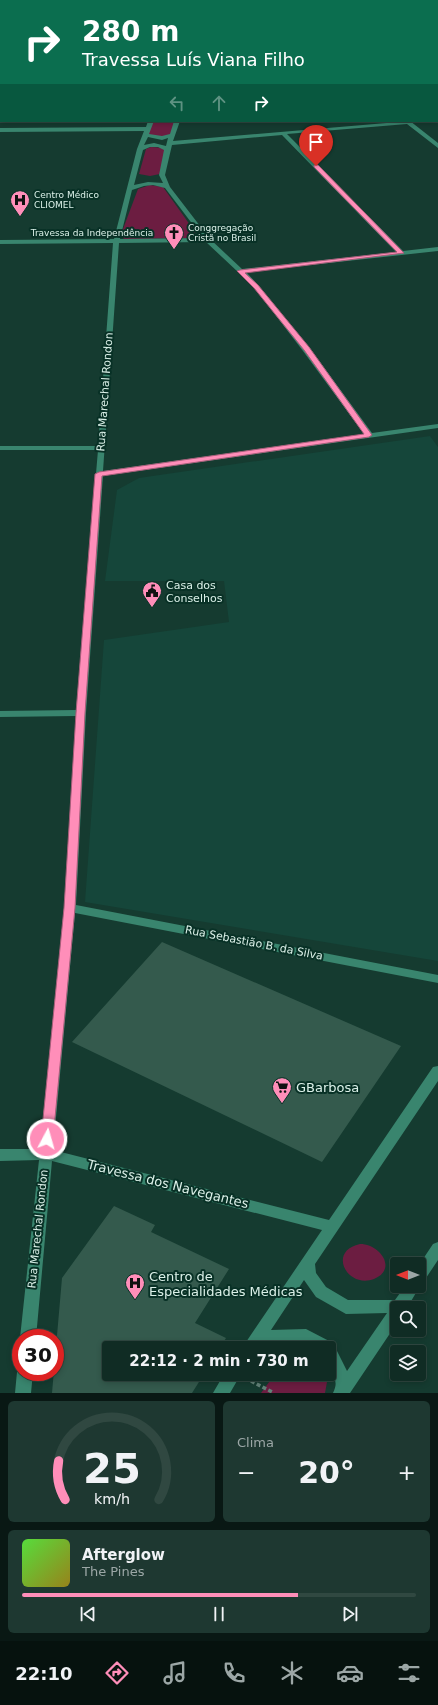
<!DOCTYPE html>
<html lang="pt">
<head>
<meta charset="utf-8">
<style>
	body { margin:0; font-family:"DejaVu Sans",sans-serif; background:#1e3831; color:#f1f3f6; height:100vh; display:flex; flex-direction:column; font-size:15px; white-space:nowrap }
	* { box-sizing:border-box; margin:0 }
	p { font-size:13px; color:#9ca7a6 }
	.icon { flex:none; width:22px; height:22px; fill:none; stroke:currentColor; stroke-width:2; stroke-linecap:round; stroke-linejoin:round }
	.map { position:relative; height:1393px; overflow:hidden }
	.sheet { display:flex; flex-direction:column; gap:8px; padding:8px; background:#091814; flex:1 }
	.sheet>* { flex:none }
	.banner { position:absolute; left:0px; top:0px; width:438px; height:122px; box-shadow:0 2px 6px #0003,0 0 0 1px #304841; background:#0b6e4f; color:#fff; overflow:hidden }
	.needle { width:26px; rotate:270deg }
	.controls { position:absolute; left:390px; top:1257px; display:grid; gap:8px }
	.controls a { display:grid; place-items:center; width:36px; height:36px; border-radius:4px; background:#102c24; box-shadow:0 2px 6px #0003,0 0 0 1px #304841; font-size:20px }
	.speed { position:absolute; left:12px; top:1329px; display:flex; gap:8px; font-size:20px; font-weight:700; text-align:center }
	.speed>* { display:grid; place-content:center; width:52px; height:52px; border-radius:50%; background:#102c24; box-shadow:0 2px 6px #0003,0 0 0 1px #304841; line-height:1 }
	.speed .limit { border:6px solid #d22; background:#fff; color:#111 }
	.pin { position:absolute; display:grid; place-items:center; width:34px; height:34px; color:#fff; margin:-41px -17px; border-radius:50% 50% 50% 0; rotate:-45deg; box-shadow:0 0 4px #0007 }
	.pin .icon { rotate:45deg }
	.me { position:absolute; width:44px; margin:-22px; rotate:6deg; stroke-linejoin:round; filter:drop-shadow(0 0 3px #0008) }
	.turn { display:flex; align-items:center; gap:14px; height:84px; padding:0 16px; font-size:18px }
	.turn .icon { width:52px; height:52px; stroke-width:2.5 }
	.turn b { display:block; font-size:28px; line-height:34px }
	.lanes { display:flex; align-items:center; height:38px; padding:0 16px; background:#0003; justify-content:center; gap:20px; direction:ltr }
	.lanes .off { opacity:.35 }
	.big { font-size:30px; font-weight:600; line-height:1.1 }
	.sheet .tile { flex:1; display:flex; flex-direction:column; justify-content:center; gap:6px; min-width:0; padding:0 14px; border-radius:6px; background:#1e3831 }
	.sheet .dial { align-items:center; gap:0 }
	.dial svg { height:104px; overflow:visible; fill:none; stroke:#304841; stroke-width:7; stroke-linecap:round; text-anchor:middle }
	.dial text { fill:#f1f3f6; stroke:none }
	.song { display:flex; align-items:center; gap:12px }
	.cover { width:48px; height:48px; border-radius:6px; background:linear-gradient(135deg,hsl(110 70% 55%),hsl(50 70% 35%)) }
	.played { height:4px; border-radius:2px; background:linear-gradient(90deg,#ff8eb9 70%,#304841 70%) }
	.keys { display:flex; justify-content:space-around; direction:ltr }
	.heat { display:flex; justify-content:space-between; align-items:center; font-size:22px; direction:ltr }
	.sheet .tiles { flex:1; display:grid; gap:8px; grid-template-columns:1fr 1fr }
	.tile:last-child { grid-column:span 2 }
	.trip { position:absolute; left:102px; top:1341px; width:234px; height:40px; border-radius:4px; background:#102c24; box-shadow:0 2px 6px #0003,0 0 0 1px #304841; font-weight:600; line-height:40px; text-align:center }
	.menu { display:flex; height:64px; justify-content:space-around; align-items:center; background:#06120e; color:#9ca7a6 }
	.menu .icon { width:28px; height:28px }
	.menu .current { color:#ff8eb9 }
	.menu b { font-size:18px; color:#f1f3f6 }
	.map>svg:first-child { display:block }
</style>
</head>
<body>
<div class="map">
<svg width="438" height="1393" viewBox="0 0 438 1393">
	<rect width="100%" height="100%" fill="#153b30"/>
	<!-- built -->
	<path fill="#15463a" d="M430,436L438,447V961L85,902L104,640L229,622L224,581H105L117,490L139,478Z"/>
	<!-- green -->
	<path fill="#6c1d41" d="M150,121H176L171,135L165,137L147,136Z
		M151,147L165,148L160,174L150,176L139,174L146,149Z
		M150,185L163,187L195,232L194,236L186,238L125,239L120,237L138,189Z
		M360,1244C380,1244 398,1269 374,1279C347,1289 327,1251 360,1244Z
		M275,1374H321L327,1382L325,1393H261Z"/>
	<!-- building -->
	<path fill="#345a4d" d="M162,942L401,1046L322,1162L72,1042Z
		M114,1206L155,1225L151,1232L229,1269L195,1323L226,1338L220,1348H109V1374H204L192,1393H52L62,1278Z"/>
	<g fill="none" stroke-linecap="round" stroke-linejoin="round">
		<!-- path -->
		<path stroke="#638278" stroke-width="3.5" stroke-dasharray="4 2.5" stroke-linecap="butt" d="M251,1381L274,1393"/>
		<!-- minor -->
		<path fill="#39856e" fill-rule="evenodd" d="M58,0H62L63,1H59Z
			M258,0H263L264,1H259Z
			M341,0H345L346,1H342Z
			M355,0H359L360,1H356Z
			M413,0H418L419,1H414Z
			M425,0H430L431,1H426Z
			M437,5H438V8H437Z
			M437,13H438V16H437Z
			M0,21H1V23H0Z
			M0,49H1V51H0Z
			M437,54H438V57H437Z
			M437,65H438V68H437Z
			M437,106H438V110H437Z
			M148,121H154L149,134L162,136L170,134L174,121H180L173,141L410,121L438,143V148L407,124L287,134L403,251L438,247V251L246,272L258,285L309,347L372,433L438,424V428L103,476L86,713L76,905L438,975V983L75,913L53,1150L329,1220L433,1067L438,1066V1081L315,1264L316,1273L326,1287L348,1300H395L405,1286H419V1265L433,1244L438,1242V1260L424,1281L419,1283L420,1286L407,1308H397V1323L350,1393H333C340,1379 331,1377 329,1365C328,1359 329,1353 329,1348H314L304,1343H274L265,1348H242L322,1230L52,1161L36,1338H20L39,1160L0,1161V1149H40L64,908L76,716L0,717V711L76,710L98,450H0V446H98L113,243L0,244V240L114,239L137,149L144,131L0,132V128L146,127ZM282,135L396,252L242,269L210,239L170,187L165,175L172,145ZM148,137L162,140L168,138L166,146L154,143L144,145ZM150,147H158L164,150L159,175L163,183L148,182L134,185L143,150ZM153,185L165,188L203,238L120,239L132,190L144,186ZM206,242L254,287L303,351L364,434L103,471L119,243ZM304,1280L316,1297L346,1314L387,1313L347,1371L333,1343L306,1329L271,1330Z
			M20,1367H21V1372H33L31,1393H15L17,1372Z
			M224,1374H241L230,1393H213Z"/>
	</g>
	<!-- route -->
	<path fill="#ff8eb9" stroke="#a65c78" d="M314,165H318L404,253L245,273L258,285L309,347L372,435L369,437L102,476L85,713L75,908L53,1139L52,1142L47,1144L43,1142L41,1139L64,908L76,713L95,474L99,472L364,434L304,350L254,288L237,271L240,270L397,252L314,167Z"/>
	<!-- icons -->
	<defs>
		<g id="hospital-pin" transform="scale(1)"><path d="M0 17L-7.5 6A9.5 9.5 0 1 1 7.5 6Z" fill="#ff8eb9" stroke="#083126"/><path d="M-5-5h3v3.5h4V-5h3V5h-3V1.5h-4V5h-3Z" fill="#111"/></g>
		<g id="church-pin" transform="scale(1)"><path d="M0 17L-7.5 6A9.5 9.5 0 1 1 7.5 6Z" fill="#ff8eb9" stroke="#083126"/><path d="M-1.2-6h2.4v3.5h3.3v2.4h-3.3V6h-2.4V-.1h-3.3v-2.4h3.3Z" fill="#111"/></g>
		<g id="civic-pin" transform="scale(1)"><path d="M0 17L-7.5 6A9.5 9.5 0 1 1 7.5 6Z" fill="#ff8eb9" stroke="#083126"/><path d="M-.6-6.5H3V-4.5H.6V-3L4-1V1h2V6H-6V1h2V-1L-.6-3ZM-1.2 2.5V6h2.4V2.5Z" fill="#111"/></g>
		<g id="supermarket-pin" transform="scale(1)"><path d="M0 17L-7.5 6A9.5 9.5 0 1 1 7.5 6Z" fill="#ff8eb9" stroke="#083126"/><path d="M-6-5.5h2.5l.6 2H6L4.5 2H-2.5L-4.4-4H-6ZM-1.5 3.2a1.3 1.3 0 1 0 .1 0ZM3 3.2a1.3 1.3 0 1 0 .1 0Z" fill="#111"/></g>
	</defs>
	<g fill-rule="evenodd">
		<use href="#hospital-pin" x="20" y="200"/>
		<use href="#church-pin" x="174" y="233"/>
		<use href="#civic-pin" x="152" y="591"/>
		<use href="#supermarket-pin" x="282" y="1087"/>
		<use href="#hospital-pin" x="135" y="1283"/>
	</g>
	<g text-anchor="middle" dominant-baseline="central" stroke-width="4" stroke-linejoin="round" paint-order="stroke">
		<!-- far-poi labels -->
		<g font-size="9" fill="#dbf0e8" stroke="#083126" text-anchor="start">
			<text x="34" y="195">Centro Médico<tspan x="34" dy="10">CLIOMEL</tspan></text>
			<text x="188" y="228">Conggregação<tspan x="188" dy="10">Cristã no Brasil</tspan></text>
		</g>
		<!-- far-street labels -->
		<g font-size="9" fill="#dbf0e8" stroke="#083126">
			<text x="92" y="233">Travessa da Independência</text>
		</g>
		<!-- street labels -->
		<g font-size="11" fill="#dbf0e8" stroke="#083126">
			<text transform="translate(105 392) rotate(-86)">Rua Marechal Rondon</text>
			<text transform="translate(254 943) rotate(11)">Rua Sebastião B. da Silva</text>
			<text transform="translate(38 1229) rotate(-84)">Rua Marechal Rondon</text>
		</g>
		<!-- poi labels -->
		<g font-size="11" fill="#dbf0e8" stroke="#083126" text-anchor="start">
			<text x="166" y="585">Casa dos<tspan x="166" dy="13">Conselhos</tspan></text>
		</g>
		<!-- near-poi labels -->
		<g font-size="13" fill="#dbf0e8" stroke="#083126" text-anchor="start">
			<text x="296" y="1087">GBarbosa</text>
			<text x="149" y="1276">Centro de<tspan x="149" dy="15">Especialidades Médicas</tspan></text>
		</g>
		<!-- near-street labels -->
		<g font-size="13" fill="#dbf0e8" stroke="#083126">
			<text transform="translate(168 1184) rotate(14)">Travessa dos Navegantes</text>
		</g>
	</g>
</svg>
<div class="controls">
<a><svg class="needle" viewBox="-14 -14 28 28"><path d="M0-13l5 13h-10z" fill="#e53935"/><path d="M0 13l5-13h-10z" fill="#9ca7a6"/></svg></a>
<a><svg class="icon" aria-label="search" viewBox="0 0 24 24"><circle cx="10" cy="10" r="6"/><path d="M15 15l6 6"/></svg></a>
<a><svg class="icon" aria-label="layers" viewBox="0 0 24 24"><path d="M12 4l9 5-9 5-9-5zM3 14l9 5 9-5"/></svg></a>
</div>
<div class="speed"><div class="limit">30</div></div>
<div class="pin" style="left:316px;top:166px;background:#d93025"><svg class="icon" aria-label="arrive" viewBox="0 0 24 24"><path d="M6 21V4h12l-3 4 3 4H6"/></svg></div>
<svg class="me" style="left:47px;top:1139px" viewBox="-20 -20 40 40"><circle r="17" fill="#ff8eb9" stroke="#fff" stroke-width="3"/><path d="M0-11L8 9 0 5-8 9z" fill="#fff"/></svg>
<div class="trip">22:12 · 2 min · 730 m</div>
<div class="banner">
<div class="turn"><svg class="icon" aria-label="right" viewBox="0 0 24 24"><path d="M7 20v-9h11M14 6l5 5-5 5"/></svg><div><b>280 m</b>Travessa Luís Viana Filho</div></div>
<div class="lanes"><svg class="icon off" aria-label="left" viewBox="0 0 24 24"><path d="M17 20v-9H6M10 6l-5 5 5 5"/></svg><svg class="icon off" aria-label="ahead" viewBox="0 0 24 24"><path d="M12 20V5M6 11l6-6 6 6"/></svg><svg class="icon" aria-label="right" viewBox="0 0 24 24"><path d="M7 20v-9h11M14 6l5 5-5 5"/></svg></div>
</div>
</div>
<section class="sheet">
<div class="tiles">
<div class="tile dial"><svg viewBox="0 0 100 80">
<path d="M14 69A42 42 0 1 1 86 69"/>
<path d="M14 69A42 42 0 0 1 9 39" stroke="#ff8eb9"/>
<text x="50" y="56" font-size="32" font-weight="700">25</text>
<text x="50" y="72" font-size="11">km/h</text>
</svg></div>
<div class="tile"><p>Clima</p>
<div class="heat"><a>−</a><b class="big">20°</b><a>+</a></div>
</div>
<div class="tile">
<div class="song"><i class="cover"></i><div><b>Afterglow</b><p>The Pines</p></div></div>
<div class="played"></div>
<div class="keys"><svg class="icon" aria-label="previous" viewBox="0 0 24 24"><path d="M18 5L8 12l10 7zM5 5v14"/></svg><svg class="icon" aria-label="pause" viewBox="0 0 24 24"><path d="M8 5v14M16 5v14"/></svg><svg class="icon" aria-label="next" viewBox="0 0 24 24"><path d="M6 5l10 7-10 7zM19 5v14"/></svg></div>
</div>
</div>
</section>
<nav class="menu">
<b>22:10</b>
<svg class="icon current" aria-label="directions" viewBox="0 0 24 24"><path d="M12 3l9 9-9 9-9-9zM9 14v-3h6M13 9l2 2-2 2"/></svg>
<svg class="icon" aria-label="music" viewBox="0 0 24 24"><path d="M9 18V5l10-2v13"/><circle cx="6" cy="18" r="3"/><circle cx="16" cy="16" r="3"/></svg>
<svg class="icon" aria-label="phone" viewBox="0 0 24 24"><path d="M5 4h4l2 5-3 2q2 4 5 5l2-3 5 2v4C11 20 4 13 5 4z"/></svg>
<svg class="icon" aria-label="climate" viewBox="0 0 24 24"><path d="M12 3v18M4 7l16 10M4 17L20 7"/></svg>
<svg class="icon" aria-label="car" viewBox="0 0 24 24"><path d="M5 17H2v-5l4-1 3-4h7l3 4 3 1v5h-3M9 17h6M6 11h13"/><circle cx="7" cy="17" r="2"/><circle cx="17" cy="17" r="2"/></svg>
<svg class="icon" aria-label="filters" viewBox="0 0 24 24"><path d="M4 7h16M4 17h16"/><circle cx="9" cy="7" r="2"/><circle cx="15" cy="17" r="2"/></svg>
</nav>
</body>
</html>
